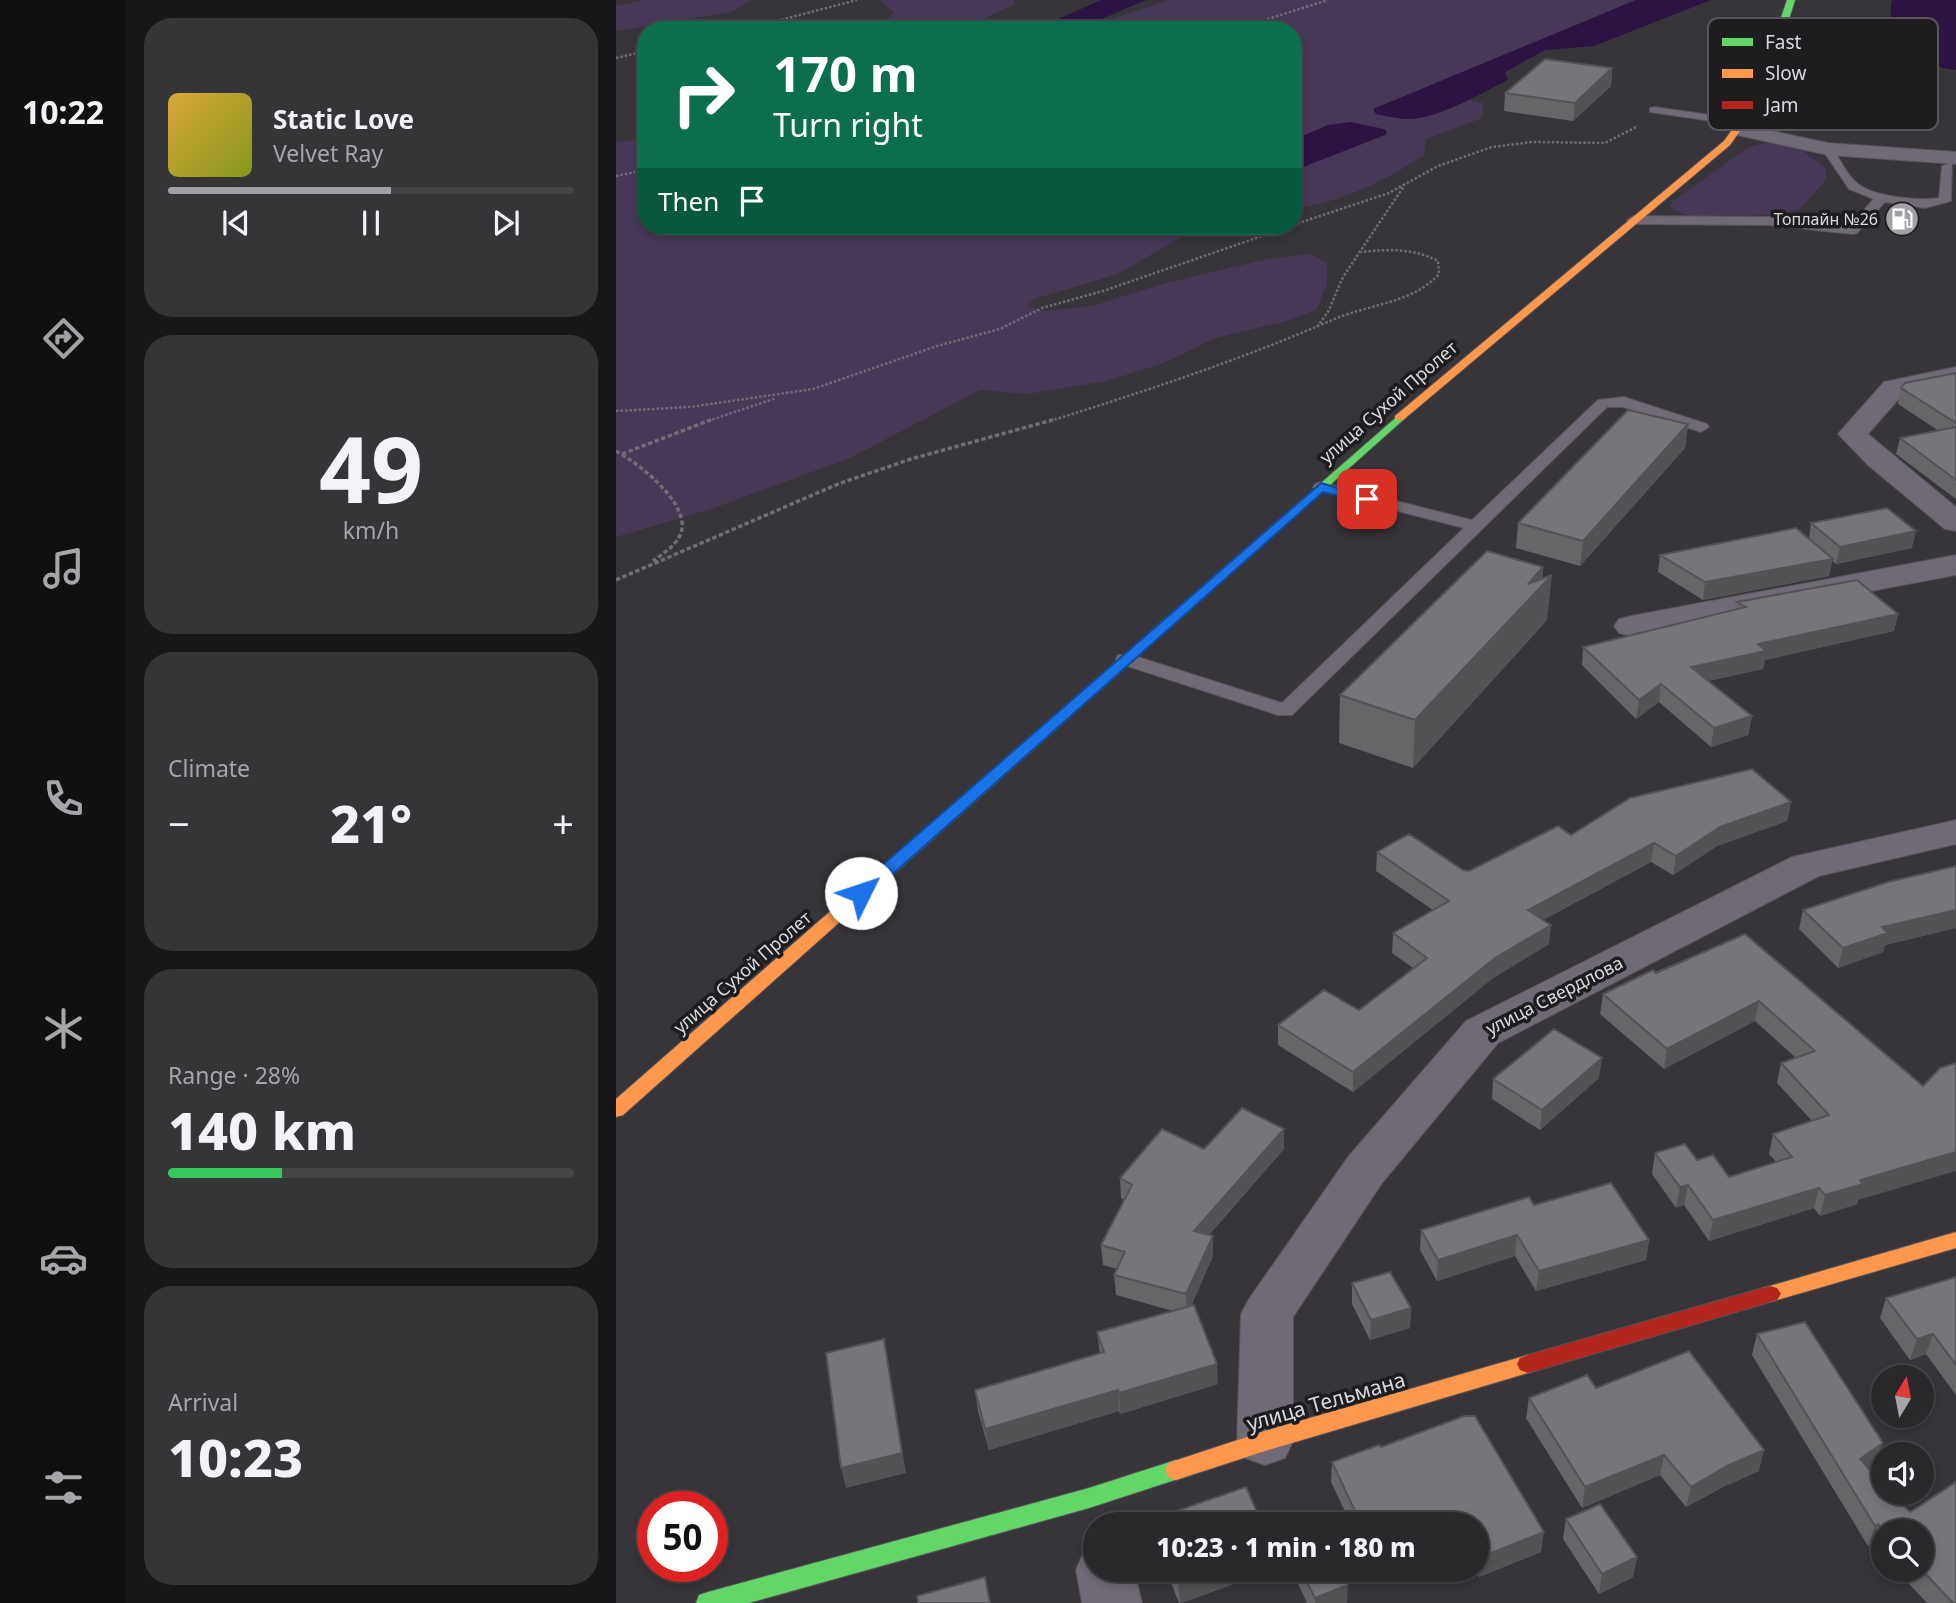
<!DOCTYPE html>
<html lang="en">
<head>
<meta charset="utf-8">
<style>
	body { margin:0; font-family:"Noto Sans",sans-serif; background:#353437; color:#f1f3f6; height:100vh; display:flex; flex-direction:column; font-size:26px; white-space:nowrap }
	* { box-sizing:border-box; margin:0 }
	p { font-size:23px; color:#a5a6a9 }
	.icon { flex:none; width:38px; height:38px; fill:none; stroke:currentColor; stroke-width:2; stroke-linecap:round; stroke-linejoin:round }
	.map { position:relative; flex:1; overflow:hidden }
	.panel { display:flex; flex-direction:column; gap:18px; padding:18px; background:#171618; width:490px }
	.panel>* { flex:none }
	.top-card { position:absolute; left:21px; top:21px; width:665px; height:214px; border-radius:28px; box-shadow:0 4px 10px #0003,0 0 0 2px #454447; background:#0b6e4f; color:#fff; overflow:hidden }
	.needle { width:46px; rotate:10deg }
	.fabs { position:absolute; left:1255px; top:1365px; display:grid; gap:14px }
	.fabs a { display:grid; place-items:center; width:63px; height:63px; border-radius:50%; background:#29282b; box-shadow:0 4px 10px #0003,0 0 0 2px #454447; font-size:35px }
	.speed { position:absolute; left:21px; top:1491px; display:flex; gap:14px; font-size:35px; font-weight:700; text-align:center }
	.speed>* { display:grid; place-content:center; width:91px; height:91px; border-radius:50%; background:#29282b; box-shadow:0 4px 10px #0003,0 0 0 2px #454447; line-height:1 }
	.speed .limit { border:10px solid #d22; background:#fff; color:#111 }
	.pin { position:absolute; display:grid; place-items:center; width:60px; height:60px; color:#fff; margin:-30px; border-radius:14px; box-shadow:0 4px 10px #0006 }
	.me { position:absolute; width:77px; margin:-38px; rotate:49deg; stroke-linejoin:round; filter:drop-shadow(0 0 5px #0008) }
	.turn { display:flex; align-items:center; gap:24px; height:147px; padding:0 21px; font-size:32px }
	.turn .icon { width:91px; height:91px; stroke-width:2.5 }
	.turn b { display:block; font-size:49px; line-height:60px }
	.then { display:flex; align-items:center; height:66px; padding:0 21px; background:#0003; gap:14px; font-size:26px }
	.big { font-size:52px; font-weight:800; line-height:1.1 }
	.panel .widget { flex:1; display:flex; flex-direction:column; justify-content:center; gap:10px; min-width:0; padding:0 24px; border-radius:28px; background:#353437 }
	.panel .dial { align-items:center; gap:0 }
	.dial b { font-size:91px; line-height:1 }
	.song { display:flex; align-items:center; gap:21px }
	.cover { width:84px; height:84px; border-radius:10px; background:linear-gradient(135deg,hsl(40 70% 55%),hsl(70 70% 35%)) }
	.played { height:7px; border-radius:4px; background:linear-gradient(90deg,#a2a0a4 55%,#454447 55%) }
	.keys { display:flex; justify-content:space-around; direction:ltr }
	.heat { display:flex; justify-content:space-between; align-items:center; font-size:38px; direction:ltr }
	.charge { height:10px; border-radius:5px; background:linear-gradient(90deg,#34c759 28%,#454447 0) }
	.trip { position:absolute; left:467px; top:1512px; width:406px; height:70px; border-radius:35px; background:#29282b; box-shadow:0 4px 10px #0003,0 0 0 2px #454447; font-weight:800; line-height:70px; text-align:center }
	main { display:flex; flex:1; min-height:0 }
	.tab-bar { display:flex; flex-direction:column; width:126px; justify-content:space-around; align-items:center; background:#101011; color:#a5a6a9 }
	.tab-bar .icon { width:49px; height:49px }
	.tab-bar .current { color:#a2a0a4 }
	.tab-bar b { font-size:32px; color:#f1f3f6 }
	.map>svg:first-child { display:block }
</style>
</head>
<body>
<main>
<nav class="tab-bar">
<b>10:22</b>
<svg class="icon current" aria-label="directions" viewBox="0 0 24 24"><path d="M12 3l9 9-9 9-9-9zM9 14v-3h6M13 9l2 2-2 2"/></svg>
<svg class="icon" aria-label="music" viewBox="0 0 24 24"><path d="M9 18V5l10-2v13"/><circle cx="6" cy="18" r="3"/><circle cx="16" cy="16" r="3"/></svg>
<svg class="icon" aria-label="phone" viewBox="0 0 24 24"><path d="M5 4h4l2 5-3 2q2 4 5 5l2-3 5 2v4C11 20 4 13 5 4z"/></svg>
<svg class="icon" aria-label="climate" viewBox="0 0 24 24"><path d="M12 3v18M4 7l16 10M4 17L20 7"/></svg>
<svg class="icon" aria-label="car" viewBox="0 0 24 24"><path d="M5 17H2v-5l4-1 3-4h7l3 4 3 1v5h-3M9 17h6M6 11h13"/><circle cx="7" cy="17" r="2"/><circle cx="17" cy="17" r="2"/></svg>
<svg class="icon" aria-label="filters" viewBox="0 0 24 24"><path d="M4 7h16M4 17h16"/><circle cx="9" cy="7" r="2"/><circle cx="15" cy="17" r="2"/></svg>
</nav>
<section class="panel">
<div class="widget">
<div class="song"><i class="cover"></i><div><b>Static Love</b><p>Velvet Ray</p></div></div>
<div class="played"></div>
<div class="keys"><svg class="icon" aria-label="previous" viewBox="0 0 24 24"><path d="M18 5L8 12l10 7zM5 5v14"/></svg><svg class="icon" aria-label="pause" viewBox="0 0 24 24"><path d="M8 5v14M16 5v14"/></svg><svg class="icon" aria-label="next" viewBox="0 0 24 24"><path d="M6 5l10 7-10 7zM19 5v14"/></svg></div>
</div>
<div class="widget dial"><b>49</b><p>km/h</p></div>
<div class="widget"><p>Climate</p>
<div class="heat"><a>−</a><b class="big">21°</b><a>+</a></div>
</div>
<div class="widget"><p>Range · 28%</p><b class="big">140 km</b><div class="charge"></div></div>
<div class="widget"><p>Arrival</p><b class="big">10:23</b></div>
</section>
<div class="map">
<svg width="1340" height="1603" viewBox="0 0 1340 1603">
	<rect width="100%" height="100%" fill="#373539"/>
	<!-- green -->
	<path fill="#473857" d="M27,0H136L115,12L0,31V6Z
		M264,0H397L399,4L344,30H258L278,13Z
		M553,0H1020L903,50L807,117L851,100L867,103L866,118L810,139L808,155C767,182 726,202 677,209V30H463Z
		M30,139V226H584L502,274L418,299L411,306L429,311L476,306L546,284L651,259L695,254L711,263V284L700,310L667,322L599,338L548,363L491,381L411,394L364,390L234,458L98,508L0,537V142Z
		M1155,142L1184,149L1210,168V180L1184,209L1163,215L1075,216L1058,210L1054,206L1057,201L1133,147Z"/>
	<!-- water -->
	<path fill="#2c1343" d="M485,0H530L460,30H407L433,23Z
		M1020,0H1095L978,46L929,50L889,72L892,80C864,94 819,121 788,119C779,118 769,116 760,114L757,109Z
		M1276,0H1340V70C1316,69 1280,49 1275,23C1274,16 1275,7 1276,0Z
		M734,122L768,129L771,132L769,135L677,171V140L712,125Z"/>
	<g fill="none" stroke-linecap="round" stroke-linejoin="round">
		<!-- lane casing -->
		<g stroke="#555356" stroke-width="2">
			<path id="lane" d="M1038,107L1130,120L1136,123L1130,126L1034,112V108Z
				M1212,146L1216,147C1223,157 1231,176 1242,184C1259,197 1302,201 1323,198L1326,166L1336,163L1335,201L1309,208L1269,202L1241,233L1236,234L1152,225L1017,224L1011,220L1017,216L1152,217L1233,226L1258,199L1233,189L1206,149Z
				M1008,397L1091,424L1093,427L1085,432L1007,407H991L676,715H662L502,663L500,659L502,655H516L666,703L848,528L699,490L697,487L699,484L705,482L856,520L982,400Z"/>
		</g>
		<!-- street casing -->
		<g stroke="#555356" stroke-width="2">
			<path id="street" d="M1124,124L1212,143L1340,152V164L1212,155L1117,134L1114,130L1117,126Z
				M1340,367V383L1287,394L1252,434L1340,507V531L1329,529L1253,466L1222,434L1268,382Z
				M1340,555V575L1015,636L1003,633L998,626L1003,619L1015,616Z
				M1340,820V844L1203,876L882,1043L766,1183L677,1317V1441L669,1458L649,1465L629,1458L621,1441L625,1314L633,1299L732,1157L850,1021L1176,857Z
				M480,1547V1570H518L526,1603H466L460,1570L468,1551Z"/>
		</g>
		<!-- fast casing -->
		<g stroke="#555356" stroke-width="2">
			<path id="fast" d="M1171,0H1179L1155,76L1141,107L1134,109Z
				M783,415L789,418L787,420L254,895H242L240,891L242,887Z
				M560,1460L568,1463L571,1470L568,1477L473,1508L133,1603H80L83,1595L92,1592L473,1488Z"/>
		</g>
		<!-- slow casing -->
		<g stroke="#555356" stroke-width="2">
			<path id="slow" d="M1134,105L1141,107L1114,145L787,420H779V416L1108,141Z
				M248,886L254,887L256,891L254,895L7,1115L0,1117V1099L242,887Z
				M1340,1232V1248L1154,1302L1147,1300L1143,1294L1147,1288L1154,1286Z
				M912,1355L920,1358L923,1364L920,1370L912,1373L649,1451L560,1480L552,1477L549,1470L552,1463L649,1431Z"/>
		</g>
		<!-- jam casing -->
		<g stroke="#555356" stroke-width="2">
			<path id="jam" d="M1154,1286L1161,1288L1165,1294L1161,1300L912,1373L904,1370L901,1364L904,1358L912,1355Z"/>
		</g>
		<!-- path-far1 -->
		<path stroke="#6f6c74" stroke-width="2.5" stroke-dasharray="2.5 2" stroke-linecap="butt" d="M126,30L241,0
			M617,30L712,0
			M0,58L30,51
			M0,176L30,170
			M677,225L773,193L822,166L876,147L916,142L989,143L1022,126
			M701,327L712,312L727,277L788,186
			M0,411L74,407L197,389L321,346L384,329L426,308L487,291L675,226
			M92,421L160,398
			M434,421C530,391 624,360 716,320C752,304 796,304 823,274L822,261C797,248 772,249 745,252"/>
		<!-- path -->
		<path stroke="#6f6c74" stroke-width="3.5" stroke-dasharray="4.5 2.5" stroke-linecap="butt" d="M0,451C22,463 70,500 66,529C64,543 48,553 37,561
			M6,454L97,419
			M0,580L222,484L295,459L440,419"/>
		<!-- lane -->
		<use href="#lane" fill="#6f6a76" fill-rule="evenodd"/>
		<!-- street -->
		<use href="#street" fill="#6f6a76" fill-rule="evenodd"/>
		<!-- fast -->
		<use href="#fast" fill="#63d668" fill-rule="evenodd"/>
		<!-- slow -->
		<use href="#slow" fill="#ff974d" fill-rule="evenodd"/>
		<!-- jam -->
		<use href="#jam" fill="#b3261e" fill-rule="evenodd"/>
	</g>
	<!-- wall -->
	<path fill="#666568" d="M996,68L995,86L957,121L888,111L889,93Z
		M1340,373V499L1280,454L1284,438L1323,431L1282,404L1285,388Z
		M1072,424L1069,448L964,566L900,548L902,523Z
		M1195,523L1296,548L1220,564L1216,560L1213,576L1087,600L1042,572L1044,555L1193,539Z
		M927,567L926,578L931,620L797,768L723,743L724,695Z
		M1121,602L1282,614L1278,631L1149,660L1147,669L1092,681L1136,716L1132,735L1095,747L1043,702L1020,719L966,665L967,647L1120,609Z
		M1175,802L1171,821L1101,846L1057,875L1035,862L927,920L933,944L877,978L737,1092L662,1045V1025L743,1010L797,968L776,953L777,933L817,910L760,871L761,852L853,871L955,835Z
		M1340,864V928L1269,945L1267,952L1222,968L1183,929L1187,910L1340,866Z
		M1129,934L1307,1086L1242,1200L1241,1204L1204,1216L1198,1208L1093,1241L1068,1205L1060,1208L1036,1174L1039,1153L1081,1160L1113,1177L1160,1162L1153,1154L1157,1134L1196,1121L1161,1083L1165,1063L1180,1058L1139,1021L1048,1069L984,1014L987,994Z
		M983,1078L924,1130L876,1099L877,1079Z
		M668,1129V1149L593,1235L597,1256L575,1306L602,1384L504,1414L503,1411L373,1450L362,1411L359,1390L484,1354L481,1332L557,1311L500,1295L498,1275L501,1269L487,1265L485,1245L508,1200L505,1198L504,1178L588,1149Z
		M918,1205L1033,1240L1030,1260L920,1291L899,1256L821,1281L804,1250L805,1230Z
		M1340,1277V1395L1310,1354L1294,1360L1264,1318L1270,1298Z
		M736,1283L795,1308L794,1328L754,1340L736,1304Z
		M1189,1322L1267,1443L1260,1463L1253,1469L1267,1484V1493H1276L1294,1512L1340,1482V1603H1311L1280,1570H1306V1531H1267V1556L1256,1544L1252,1546L1136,1355L1141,1334Z
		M980,1388L1143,1471L1107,1487L1070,1507L1044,1475L966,1508L910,1418L913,1398Z
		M765,1447L925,1552L863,1577L859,1570H861V1524H735L715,1482L716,1462Z
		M950,1519L1021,1557L1017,1577L983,1594L947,1539Z
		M550,1570H657L565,1603H563Z
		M677,1570H724L731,1603H691L677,1573Z"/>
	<!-- shaded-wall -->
	<path fill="#535255" d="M996,68L995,86L957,121L959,103Z
		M1072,424L1069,448L964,566L967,541Z
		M1300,531L1296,548L1220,564L1224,547Z
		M1217,559L1213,576L1087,600L1089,582Z
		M927,567L926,586L936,575L931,620L797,768L799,720L912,584Z
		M1282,614L1278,631L1149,660L1147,669L1073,685L1075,667L1142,644Z
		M1045,684L1043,702L1020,719L1023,700Z
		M1136,716L1132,735L1095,747L1098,728Z
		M1175,802L1171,821L1101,846L1057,875L1060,856L1104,827Z
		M1038,843L1035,862L910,929L912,910Z
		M1340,910V928L1269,945L1267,952L1222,968L1227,948L1266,927Z
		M935,925L933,944L877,978L737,1092V1072L879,958Z
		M1143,1001L1139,1021L1048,1069L1051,1049Z
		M986,1058L983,1078L924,1130L926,1110Z
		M668,1129V1149L578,1252V1231Z
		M1340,1152V1171L1242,1200L1241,1204L1204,1216L1209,1195L1244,1180Z
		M1072,1185L1068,1205L1060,1208L1064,1187Z
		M1203,1188L1198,1208L1093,1241L1097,1220Z
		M901,1235L899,1256L821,1281L822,1260Z
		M597,1236V1256L571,1314L570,1294Z
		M1033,1240L1030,1260L920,1291L923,1271Z
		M795,1308L794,1328L754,1340L755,1320Z
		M1317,1334L1310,1354L1294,1360L1301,1339Z
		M268,1339L290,1473L230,1488L225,1468Z
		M601,1364L602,1384L504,1414L503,1393Z
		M502,1390L503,1411L373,1450L369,1429Z
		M1267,1443L1260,1463L1238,1480L1244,1459Z
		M1148,1450L1143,1471L1107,1487L1070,1507L1075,1487L1111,1466Z
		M1048,1455L1044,1475L966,1508L969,1487Z
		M841,1513L840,1524H808Z
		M1262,1524L1256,1544L1252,1546L1259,1526Z
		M928,1532L925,1552L863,1577L865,1557Z
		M1021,1557L1017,1577L983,1594L986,1574Z
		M601,1570H657L564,1603L562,1583Z
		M732,1585L731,1603H699V1598Z"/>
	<!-- building -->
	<path fill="#777579" stroke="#535255" stroke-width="2" d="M929,59L996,68L959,103L889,93Z
		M1340,373V423L1285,388L1289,383Z
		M1012,410L1072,424L967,541L902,523Z
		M1340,427V480L1284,438Z
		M1271,508L1300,531L1224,547L1195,523Z
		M1180,528L1217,559L1089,582L1044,555Z
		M871,551L927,567L912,584L936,575L799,720L724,695Z
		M1241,580L1282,614L1142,644L1150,651L1075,667L1136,716L1098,728L1045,684L1023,700L967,647L1130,607L1121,602Z
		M1136,769L1175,802L1104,827L1060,856L1038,843L912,910L935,925L879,958L737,1072L662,1025L708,990L743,1010L811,958L777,933L833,901L761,852L793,834L847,870L853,871L942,826L955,835L1014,798Z
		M1340,866V910L1266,927L1272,933L1227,948L1187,910L1272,882Z
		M1129,934L1307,1086L1324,1068L1340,1063V1152L1244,1180L1247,1184L1209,1195L1203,1188L1097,1220L1072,1185L1064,1187L1039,1153L1069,1144L1081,1160L1097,1155L1113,1177L1176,1157L1157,1134L1213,1115L1165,1063L1199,1051L1143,1001L1051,1049L987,994L1037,970L1040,973Z
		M938,1029L986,1058L926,1110L877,1079Z
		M626,1108L668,1129L578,1231L597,1236L570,1294L498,1275L509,1252L485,1245L516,1185L504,1178L546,1129L588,1149Z
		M995,1183L1033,1240L923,1271L901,1235L822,1260L805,1230L913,1197L918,1205Z
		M774,1272L795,1308L755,1320L736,1283Z
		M1340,1277V1365L1317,1334L1301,1339L1270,1298Z
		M578,1305L601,1364L503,1393L502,1390L369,1429L359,1390L488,1352L481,1332Z
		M1189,1322L1267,1443L1244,1459L1267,1484V1493H1276L1294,1512L1340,1482V1603H1337L1306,1570V1531H1269L1262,1524L1259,1526L1141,1334Z
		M268,1339L286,1453L225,1468L210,1353Z
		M1073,1351L1148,1450L1111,1466L1075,1487L1048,1455L969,1487L913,1398L971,1375L980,1388Z
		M848,1416H859L928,1532L865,1557L861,1549V1524H847L841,1513L808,1524H745L716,1462L763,1445L765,1447Z
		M630,1487L646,1524H539L537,1519Z
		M984,1504L1021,1557L986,1574L950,1519Z
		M557,1570H601L562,1583Z
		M685,1570H724L732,1585L699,1598Z
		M369,1577L374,1603H302L301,1596Z"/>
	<!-- route -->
	<path fill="#1a73e8" stroke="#114b97" stroke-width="2" d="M705,483L758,499L751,503L707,492L251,897H239L237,893L239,889Z"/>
	<!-- icons -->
	<defs>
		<g id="fuel-disc" transform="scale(1.75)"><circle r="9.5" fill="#a2a0a4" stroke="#1d1c1f"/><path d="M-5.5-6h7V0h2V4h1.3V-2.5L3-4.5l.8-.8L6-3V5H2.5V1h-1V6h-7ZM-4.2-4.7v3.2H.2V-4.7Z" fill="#fff"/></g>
	</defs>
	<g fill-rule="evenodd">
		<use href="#fuel-disc" x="1286" y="219"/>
	</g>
	<g text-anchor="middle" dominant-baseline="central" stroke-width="7" stroke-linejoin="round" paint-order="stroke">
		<!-- far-poi labels -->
		<g font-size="16" fill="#dbd9dd" stroke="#1d1c1f" text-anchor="end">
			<text x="1262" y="219">Топлайн №26</text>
		</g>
		<!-- street labels -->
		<g font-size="18" fill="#dbd9dd" stroke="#1d1c1f">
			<text transform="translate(772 402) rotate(-41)">улица Сухой Пролет</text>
			<text transform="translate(126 972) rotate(-41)">улица Сухой Пролет</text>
			<text transform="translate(938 995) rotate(-27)">улица Свердлова</text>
		</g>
		<!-- near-street labels -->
		<g font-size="21" fill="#dbd9dd" stroke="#1d1c1f">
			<text transform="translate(710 1401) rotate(-16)">улица Тельмана</text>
		</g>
	</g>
	<!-- legend -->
	<rect x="1092" y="18" width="230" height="112" rx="10" fill="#1d1c1f" stroke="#565558" stroke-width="2"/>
	<rect x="1106" y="38" width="31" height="8" fill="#63d668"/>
	<rect x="1106" y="69" width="31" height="9" fill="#ff974d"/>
	<rect x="1106" y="101" width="31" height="8" fill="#b3261e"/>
	<g font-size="19" fill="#dbd9dd">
		<text x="1149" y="49">Fast</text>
		<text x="1149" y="80">Slow</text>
		<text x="1149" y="112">Jam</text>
	</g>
</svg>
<div class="fabs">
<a><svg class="needle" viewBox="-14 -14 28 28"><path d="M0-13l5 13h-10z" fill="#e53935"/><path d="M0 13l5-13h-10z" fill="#a5a6a9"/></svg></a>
<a><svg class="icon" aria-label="sound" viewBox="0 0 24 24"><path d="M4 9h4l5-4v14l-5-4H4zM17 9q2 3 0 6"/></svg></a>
<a><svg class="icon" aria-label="search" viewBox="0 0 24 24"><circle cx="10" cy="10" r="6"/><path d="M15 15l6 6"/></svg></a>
</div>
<div class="speed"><div class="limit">50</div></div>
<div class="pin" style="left:751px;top:499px;background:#d93025"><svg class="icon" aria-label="arrive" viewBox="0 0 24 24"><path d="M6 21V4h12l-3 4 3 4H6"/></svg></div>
<svg class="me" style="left:245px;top:893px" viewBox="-20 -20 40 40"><circle r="19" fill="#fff"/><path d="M0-13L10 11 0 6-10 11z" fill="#1a73e8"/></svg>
<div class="trip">10:23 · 1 min · 180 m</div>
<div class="top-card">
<div class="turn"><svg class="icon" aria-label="right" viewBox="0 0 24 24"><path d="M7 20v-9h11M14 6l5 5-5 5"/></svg><div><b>170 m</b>Turn right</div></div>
<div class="then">Then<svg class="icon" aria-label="arrive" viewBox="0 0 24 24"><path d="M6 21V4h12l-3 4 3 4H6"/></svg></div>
</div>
</div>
</main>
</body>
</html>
